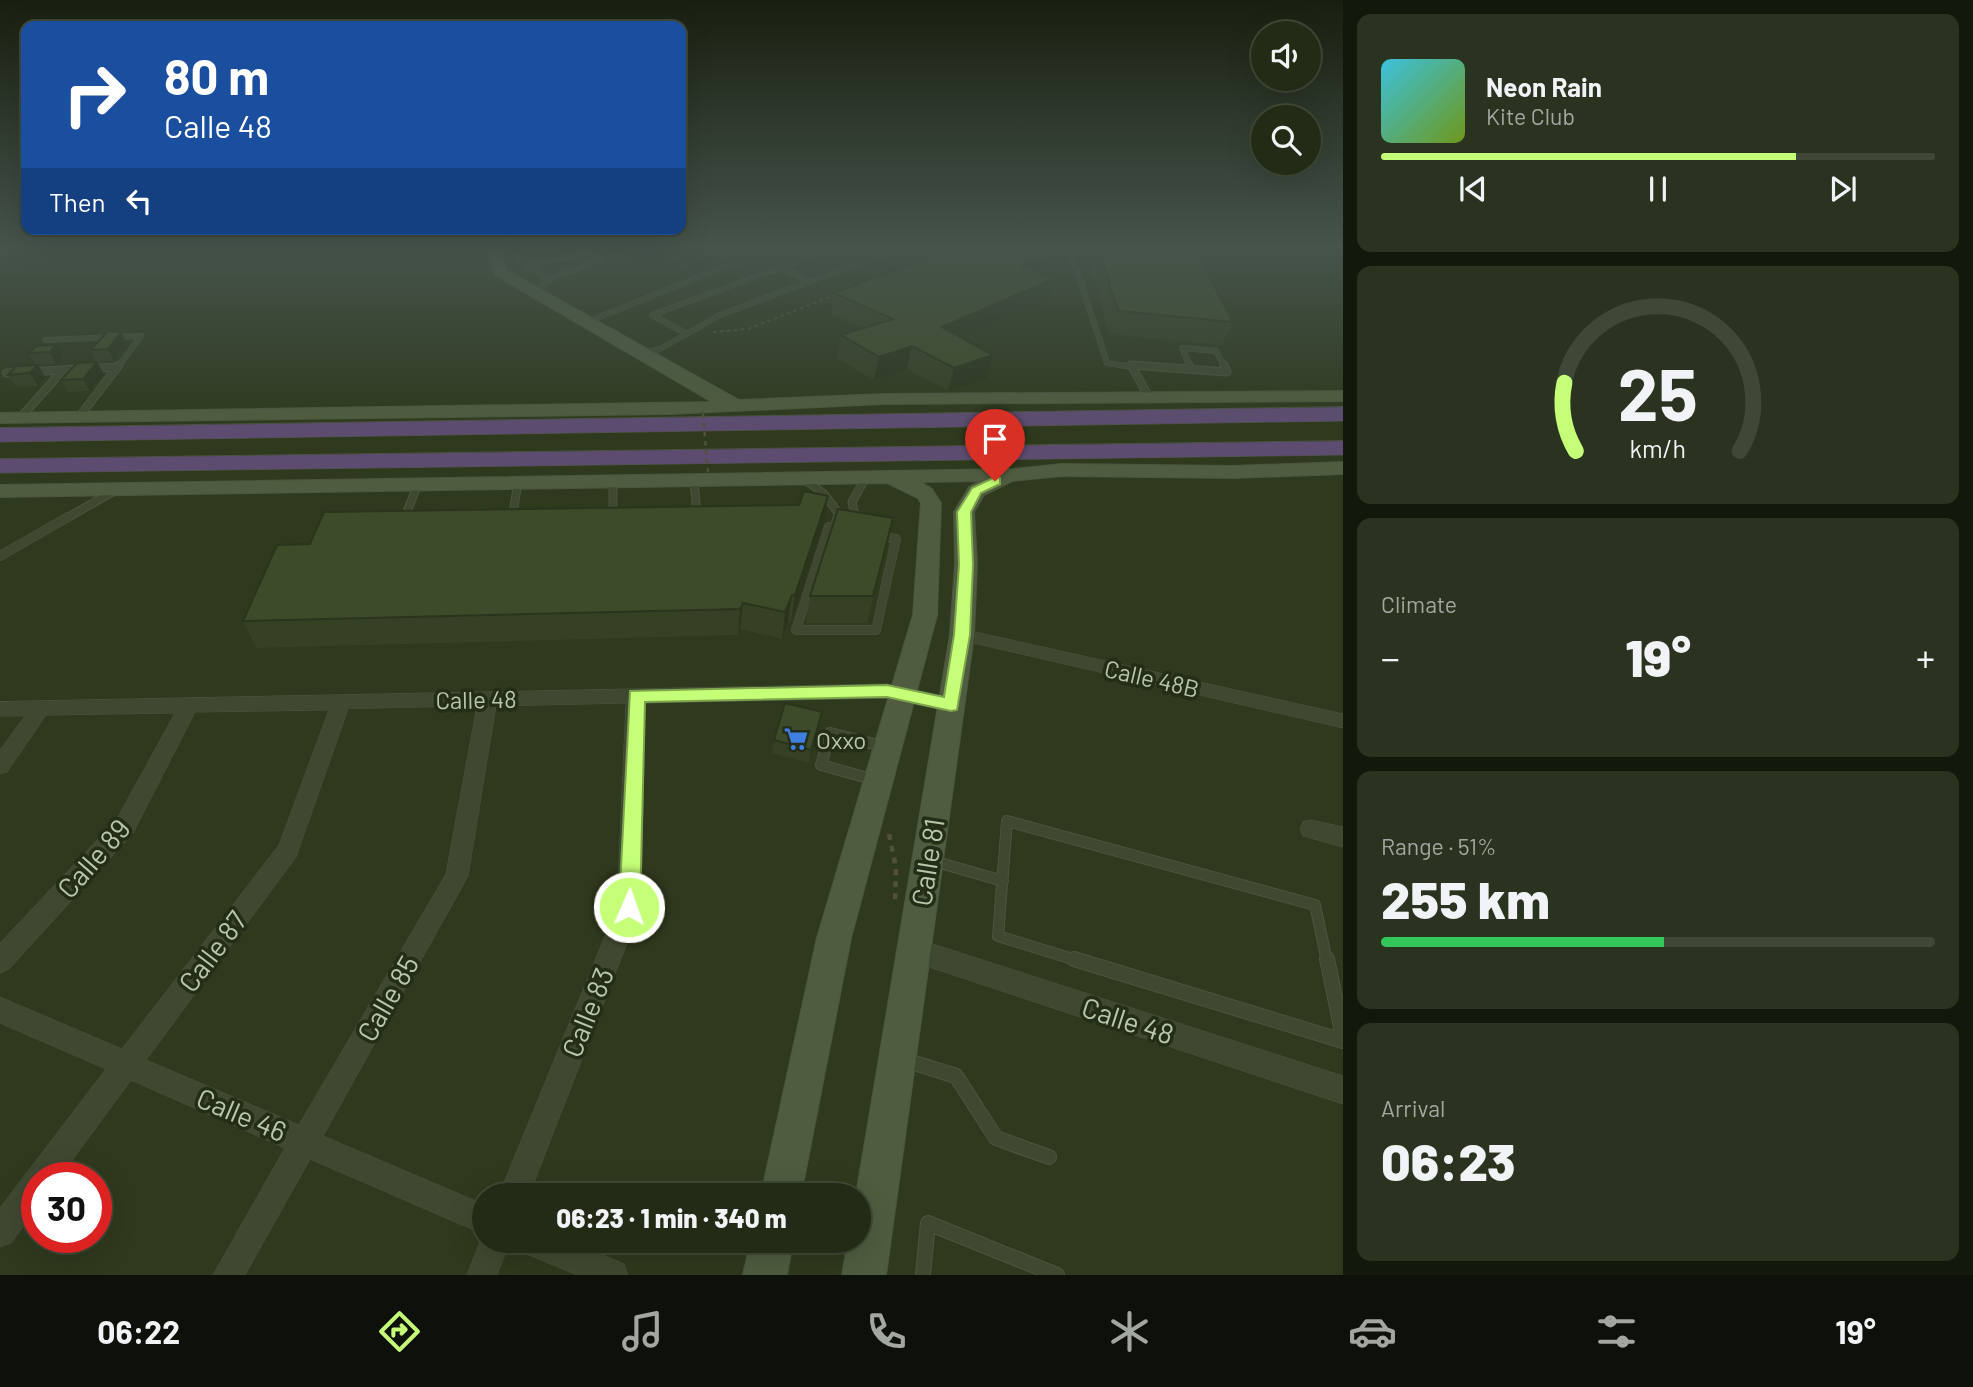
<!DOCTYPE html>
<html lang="en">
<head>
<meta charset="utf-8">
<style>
	body { margin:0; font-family:Barlow,sans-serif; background:#2a331f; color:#f1f3f6; height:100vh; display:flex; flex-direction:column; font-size:26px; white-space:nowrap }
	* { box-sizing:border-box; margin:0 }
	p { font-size:23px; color:#a2a7a1 }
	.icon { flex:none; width:38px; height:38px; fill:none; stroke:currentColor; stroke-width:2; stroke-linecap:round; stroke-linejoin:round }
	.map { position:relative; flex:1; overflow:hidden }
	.drawer { display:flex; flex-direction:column; gap:14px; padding:14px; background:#13180c; width:630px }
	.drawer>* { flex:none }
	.top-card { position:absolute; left:21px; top:21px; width:665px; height:214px; border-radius:14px; box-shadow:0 7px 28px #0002,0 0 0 2px #3f4735; background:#1a4fa0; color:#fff; overflow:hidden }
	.fabs { position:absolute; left:1251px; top:21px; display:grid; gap:14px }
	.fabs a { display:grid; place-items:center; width:70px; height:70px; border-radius:50%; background:#222b16; box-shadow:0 7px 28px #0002,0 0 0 2px #3f4735; font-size:35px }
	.speed { position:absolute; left:21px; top:1162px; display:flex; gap:14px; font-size:35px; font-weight:700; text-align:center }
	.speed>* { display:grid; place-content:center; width:91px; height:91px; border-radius:50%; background:#222b16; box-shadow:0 7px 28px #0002,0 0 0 2px #3f4735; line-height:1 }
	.speed .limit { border:10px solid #d22; background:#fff; color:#111 }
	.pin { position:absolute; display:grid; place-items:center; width:60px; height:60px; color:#fff; margin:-72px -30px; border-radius:50% 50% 50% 0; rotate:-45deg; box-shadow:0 0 7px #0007 }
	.pin .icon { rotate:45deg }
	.me { position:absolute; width:77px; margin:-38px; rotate:2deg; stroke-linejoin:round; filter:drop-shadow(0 0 5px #0008) }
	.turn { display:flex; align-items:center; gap:24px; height:147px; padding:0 28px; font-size:32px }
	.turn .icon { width:91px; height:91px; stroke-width:2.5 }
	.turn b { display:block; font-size:49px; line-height:60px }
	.then { display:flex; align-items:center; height:66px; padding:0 28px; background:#0003; gap:14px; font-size:26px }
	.big { font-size:52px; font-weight:800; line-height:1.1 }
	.drawer .card { flex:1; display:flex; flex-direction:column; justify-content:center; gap:10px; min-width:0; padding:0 24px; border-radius:14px; background:#2a331f }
	.drawer .dial { align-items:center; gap:0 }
	.dial svg { height:182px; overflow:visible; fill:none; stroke:#3f4735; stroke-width:7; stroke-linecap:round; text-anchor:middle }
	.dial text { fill:#f1f3f6; stroke:none }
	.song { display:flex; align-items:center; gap:21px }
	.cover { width:84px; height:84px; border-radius:10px; background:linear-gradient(135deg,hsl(190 70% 55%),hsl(80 70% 35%)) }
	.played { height:7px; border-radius:4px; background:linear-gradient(90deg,#c4ff77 75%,#3f4735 75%) }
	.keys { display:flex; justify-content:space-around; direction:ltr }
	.heat { display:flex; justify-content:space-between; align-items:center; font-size:38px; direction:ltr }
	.charge { height:10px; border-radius:5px; background:linear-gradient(90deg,#34c759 51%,#3f4735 0) }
	.trip { position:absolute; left:472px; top:1183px; width:399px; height:70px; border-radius:35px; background:#222b16; box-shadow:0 7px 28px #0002,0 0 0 2px #3f4735; font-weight:800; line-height:70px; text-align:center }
	.tab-bar { display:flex; height:112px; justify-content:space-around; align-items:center; background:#0e1109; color:#a2a7a1 }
	.tab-bar .icon { width:49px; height:49px }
	.tab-bar .active { color:#c4ff77 }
	.tab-bar b { font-size:32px; color:#f1f3f6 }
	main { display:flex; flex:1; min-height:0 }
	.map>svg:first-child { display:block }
</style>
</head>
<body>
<main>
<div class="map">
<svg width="1343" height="1275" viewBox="0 0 1343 1275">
	<rect width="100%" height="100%" fill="#2e391d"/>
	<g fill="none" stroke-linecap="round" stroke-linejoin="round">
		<!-- lane-far4 casing -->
		<g stroke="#4b553e" stroke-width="6">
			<path id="lane-far4" d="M521,246L518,258L549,280
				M1069,246L1107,363L1133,367
				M521,261L542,263L586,252L602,260L555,276L533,292
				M780,267L809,281
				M587,322L734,263L723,258
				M687,334L652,315L839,246
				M45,340L141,336L118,367
				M643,353L660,349L720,315L904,246
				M1132,365L1155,367
				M1190,367L1182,348L1216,351L1225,367"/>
		</g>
		<!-- lane-far3 casing -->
		<g stroke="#4b553e" stroke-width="9">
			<path id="lane-far3" d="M1131,365L1150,399
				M1132,365L1227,372L1224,365
				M1189,365L1191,369
				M63,370L117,367
				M6,373L63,370L21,417
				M79,417L119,365
				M804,479L824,494L839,514L837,519
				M694,480L697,515H694
				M613,481V517
				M860,516H855L852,502L866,477
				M65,519L116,490
				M404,519L418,484
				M512,519L518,482"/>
		</g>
		<!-- lane-far2 casing -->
		<g stroke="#4b553e" stroke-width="10">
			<path id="lane-far2" d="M403,522L405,517
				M836,523L838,517
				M829,527L896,539L876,630H796Z
				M0,556L68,517"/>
		</g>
		<!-- lane-far1 casing -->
		<g stroke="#4b553e" stroke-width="12">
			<path id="lane-far1" d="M875,780L821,765L830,733L886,747
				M933,861L1003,881
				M1079,961L998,936L1007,821L1315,905L1327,961"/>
		</g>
		<!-- lane casing -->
		<g stroke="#4b553e" stroke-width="16">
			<path id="lane" d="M1074,959L1343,1041
				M1327,959L1343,1036
				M905,1060L956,1076L996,1138L1049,1157
				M923,1275L928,1223L1057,1275"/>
		</g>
		<!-- street casing -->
		<g stroke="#4b553e" stroke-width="1">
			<path id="street" d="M962,629L1343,714V728L956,639L953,635L956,631Z
				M887,684L951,698L958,700L960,705L958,710L951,712L887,698L645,703L641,907L529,1195H499L617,907L626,703L496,706L468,876L323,1136L485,1205V1241H510L497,1275H467L483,1234L310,1159L245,1275H213L285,1148L131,1080L59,1178H37V1207L11,1243L0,1247V1208L106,1069L0,1023V997L122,1049L279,845L329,710L195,712L133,833L9,969L0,973V943L117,819L175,713L46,715L7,772L0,774V750L25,716H0V702ZM477,706L446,874L299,1125L146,1060L296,857L348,709Z
				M1311,820L1343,827V847L1303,836L1300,829L1303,822Z
				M914,938L1343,1076V1104L914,962L905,958L902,950L905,942Z
				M518,1241H569L624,1264L628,1275H577L522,1252Z"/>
		</g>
		<!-- secondary casing -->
		<g stroke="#4b553e" stroke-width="2">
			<path id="secondary" d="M493,246H505L503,258L506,270L739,400L883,394L1343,391V401L883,404L670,414L0,423V413L712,402L495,275L489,258Z
				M1343,462V474L1234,478L1062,476L1012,481L984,495L974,512L977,564L974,635L886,1275H842L848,1241H859V1195H856L950,635L955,564L954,512L969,487L981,481L921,482L932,489L941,503L937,615L851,938L801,1195H761L817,938L913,615L921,503L918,498L887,483L0,497V485L1014,469L1062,464L1234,466Z
				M751,1241H793L787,1275H743Z"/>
		</g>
		<!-- highway casing -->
		<g stroke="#4a533c" stroke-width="1">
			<path id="highway" d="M1343,407V421L0,442V428Z
				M1343,441V455L0,473V459Z"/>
		</g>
		<!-- path-far1 -->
		<path stroke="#525038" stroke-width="2" stroke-dasharray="3.5 3.5" stroke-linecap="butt" d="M713,332L748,329L835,295"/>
		<!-- path -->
		<path stroke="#525038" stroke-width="4.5" stroke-dasharray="6 6" stroke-linecap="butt" d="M889,834L896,868L895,902"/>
		<!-- lane-far4 -->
		<use href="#lane-far4" stroke="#3f4931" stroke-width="5"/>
		<!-- lane-far3 -->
		<use href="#lane-far3" stroke="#3f4931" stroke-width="7"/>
		<!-- lane-far2 -->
		<use href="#lane-far2" stroke="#3f4931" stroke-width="9"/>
		<!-- lane-far1 -->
		<use href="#lane-far1" stroke="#3f4931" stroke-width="10"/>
		<!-- lane -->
		<use href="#lane" stroke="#3f4931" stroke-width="14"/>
		<!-- street -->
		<use href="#street" fill="#3f4931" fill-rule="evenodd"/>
		<!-- secondary -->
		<use href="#secondary" fill="#4f5c3f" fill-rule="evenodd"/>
		<!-- highway -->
		<use href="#highway" fill="#5c4d70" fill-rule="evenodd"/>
		<!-- path-bridge -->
		<path stroke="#525038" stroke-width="2.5" stroke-dasharray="4.5 4.5" stroke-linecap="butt" d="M703,414L708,472"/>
	</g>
	<!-- wall -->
	<path fill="#354024" d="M591,246H740V251L728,255L722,253L718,258L691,268L660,254L628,264Z
		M959,246H1067L1065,252L1054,251L1050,261L1040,260L1036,272L1055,278L1048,299L962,338L993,355L987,378L948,391L907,369L874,380L837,358L841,335L862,328L831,314L834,293Z
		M1073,246H1193L1233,322L1222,345L1109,334L1087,253H1077Z
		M127,344L114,361L97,362L104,374L90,391L68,392L61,380L96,362L90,350Z
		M36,346L63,357L56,364L38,365L45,377L38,386L16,387L8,375L36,365L29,353Z
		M828,496L824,522L791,622L788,621L782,639L740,629L738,635L256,648L243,621L310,544L799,505Z
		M893,518L867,623H806L810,596Z
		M819,725L809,763L772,753L774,740Z"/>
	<!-- shaded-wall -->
	<path fill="#2b341d" d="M627,246H660V254L628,264Z
		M691,246H722V253L718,258L691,268Z
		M729,246H740V251L728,255Z
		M1040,259L1034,279L1021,266Z
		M1055,278L1048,299L937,349L942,327Z
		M121,332L127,344L114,361L108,349Z
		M56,345L63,357L56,364L50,352Z
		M912,346L907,369L874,380L879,357Z
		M993,355L987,378L948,391L954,368Z
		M97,362L104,374L90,391L83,379Z
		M38,365L45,377L38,386L30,373Z
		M828,496L824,522L791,622L795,595Z
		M792,595L788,621L782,639L785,612Z
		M743,603L740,629L738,635L740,609Z
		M822,712L819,725L809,763L811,750Z"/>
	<!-- building -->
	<path fill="#3e4b2a" stroke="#2b341d" stroke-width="2" d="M959,246H1004L1040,259L1021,266L1055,278L942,327L993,355L954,368L912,346L879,357L841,335L893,319L834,293Z
		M1098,246H1193L1233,322L1118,311Z
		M108,331L121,332L108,349L90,350Z
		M56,345L50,352L29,353L36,346Z
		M97,362L83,379L61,380L77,363Z
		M38,365L30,373L8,375L16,366Z
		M804,491L828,496L795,595H792L785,612L743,603L740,609L243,621L277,545L310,544L324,512L799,505Z
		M838,509L893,518L873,596H810Z
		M785,703L822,712L811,750L774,740Z"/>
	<!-- sky -->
	<linearGradient id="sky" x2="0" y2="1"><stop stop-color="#191f10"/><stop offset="0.58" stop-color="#46544c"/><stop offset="1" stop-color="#46544c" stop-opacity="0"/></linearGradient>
	<rect width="1343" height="425" fill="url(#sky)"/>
	<!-- route -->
	<path fill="#c4ff77" stroke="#7fa64d" stroke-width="2" d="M995,477L1000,478V484L981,493L971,512L973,564L970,635L957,710L951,711L887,697L645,702L640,907L637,914L629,917L622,914L619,907L630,691L887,685L944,697L954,635L959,564L957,512L972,488Z"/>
	<!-- icons -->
	<defs>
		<g id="supermarket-bare" transform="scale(1.89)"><path d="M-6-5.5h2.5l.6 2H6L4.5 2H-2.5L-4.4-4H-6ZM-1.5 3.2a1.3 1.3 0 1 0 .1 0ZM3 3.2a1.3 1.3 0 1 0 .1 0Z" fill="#3f7fe0" stroke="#242d17" stroke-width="2.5" paint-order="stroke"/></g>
	</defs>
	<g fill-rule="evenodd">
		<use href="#supermarket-bare" x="796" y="739"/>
	</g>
	<g text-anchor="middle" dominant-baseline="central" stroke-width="7" stroke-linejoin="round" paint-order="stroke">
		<!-- street labels -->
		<g font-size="24" fill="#bac6ab" stroke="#242d17">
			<text transform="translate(1152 678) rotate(13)">Calle 48B</text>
			<text transform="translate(476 699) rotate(-1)">Calle 48</text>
		</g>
		<!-- poi labels -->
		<g font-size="24" fill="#bac6ab" stroke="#242d17" text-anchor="start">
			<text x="816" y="739">Oxxo</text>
		</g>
		<!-- near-street labels -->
		<g font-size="28" fill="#bac6ab" stroke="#242d17">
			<text transform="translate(93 858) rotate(-49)">Calle 89</text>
			<text transform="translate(927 862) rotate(-81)">Calle 81</text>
			<text transform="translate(212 951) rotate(-53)">Calle 87</text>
			<text transform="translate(387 998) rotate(-60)">Calle 85</text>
			<text transform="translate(587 1012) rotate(-68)">Calle 83</text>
			<text transform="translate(1128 1020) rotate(18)">Calle 48</text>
			<text transform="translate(242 1114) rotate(23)">Calle 46</text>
		</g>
	</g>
</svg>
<div class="fabs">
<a><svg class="icon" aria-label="sound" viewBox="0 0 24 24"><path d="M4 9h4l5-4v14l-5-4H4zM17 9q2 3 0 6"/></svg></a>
<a><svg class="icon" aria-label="search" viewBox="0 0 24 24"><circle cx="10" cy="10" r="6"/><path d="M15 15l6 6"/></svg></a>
</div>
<div class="speed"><div class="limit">30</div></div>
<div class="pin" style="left:995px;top:481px;background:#d93025"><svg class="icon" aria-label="arrive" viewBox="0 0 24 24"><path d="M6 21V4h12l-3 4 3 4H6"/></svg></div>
<svg class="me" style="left:629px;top:907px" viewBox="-20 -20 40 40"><circle r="17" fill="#c4ff77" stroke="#fff" stroke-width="3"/><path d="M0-11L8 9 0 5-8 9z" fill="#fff"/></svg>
<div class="trip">06:23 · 1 min · 340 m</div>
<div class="top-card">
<div class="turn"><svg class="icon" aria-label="right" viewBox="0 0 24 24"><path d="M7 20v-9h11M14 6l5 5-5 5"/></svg><div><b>80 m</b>Calle 48</div></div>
<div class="then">Then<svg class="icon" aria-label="left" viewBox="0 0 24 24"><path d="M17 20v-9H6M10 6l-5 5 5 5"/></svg></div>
</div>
</div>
<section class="drawer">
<div class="card">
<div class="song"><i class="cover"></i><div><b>Neon Rain</b><p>Kite Club</p></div></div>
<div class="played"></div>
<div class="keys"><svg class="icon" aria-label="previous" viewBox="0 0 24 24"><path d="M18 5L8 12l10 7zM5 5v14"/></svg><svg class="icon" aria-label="pause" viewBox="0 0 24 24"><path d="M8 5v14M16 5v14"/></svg><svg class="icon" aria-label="next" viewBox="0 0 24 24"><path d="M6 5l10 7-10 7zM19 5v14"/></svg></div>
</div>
<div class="card dial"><svg viewBox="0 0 100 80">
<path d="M14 69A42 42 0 1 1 86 69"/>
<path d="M14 69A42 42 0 0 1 9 39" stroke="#c4ff77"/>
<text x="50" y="56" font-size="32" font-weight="700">25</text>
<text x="50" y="72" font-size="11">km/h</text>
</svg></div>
<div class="card"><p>Climate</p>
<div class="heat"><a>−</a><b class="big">19°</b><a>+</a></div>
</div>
<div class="card"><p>Range · 51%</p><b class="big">255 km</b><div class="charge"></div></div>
<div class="card"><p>Arrival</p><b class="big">06:23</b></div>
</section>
</main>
<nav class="tab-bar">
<b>06:22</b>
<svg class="icon active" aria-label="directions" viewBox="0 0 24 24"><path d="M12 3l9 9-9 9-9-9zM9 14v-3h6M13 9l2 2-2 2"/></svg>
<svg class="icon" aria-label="music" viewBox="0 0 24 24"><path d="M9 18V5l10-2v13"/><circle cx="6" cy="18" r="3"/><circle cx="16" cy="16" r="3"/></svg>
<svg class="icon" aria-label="phone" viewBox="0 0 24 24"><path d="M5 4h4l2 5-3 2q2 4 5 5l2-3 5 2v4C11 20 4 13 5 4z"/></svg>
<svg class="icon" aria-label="climate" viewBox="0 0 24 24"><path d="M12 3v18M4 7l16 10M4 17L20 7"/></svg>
<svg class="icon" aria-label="car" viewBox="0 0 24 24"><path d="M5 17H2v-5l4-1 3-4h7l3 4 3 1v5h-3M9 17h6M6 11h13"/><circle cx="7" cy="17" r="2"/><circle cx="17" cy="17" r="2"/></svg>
<svg class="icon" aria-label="filters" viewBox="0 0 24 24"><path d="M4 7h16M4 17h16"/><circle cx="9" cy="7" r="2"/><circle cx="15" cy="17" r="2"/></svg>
<b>19°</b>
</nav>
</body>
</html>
